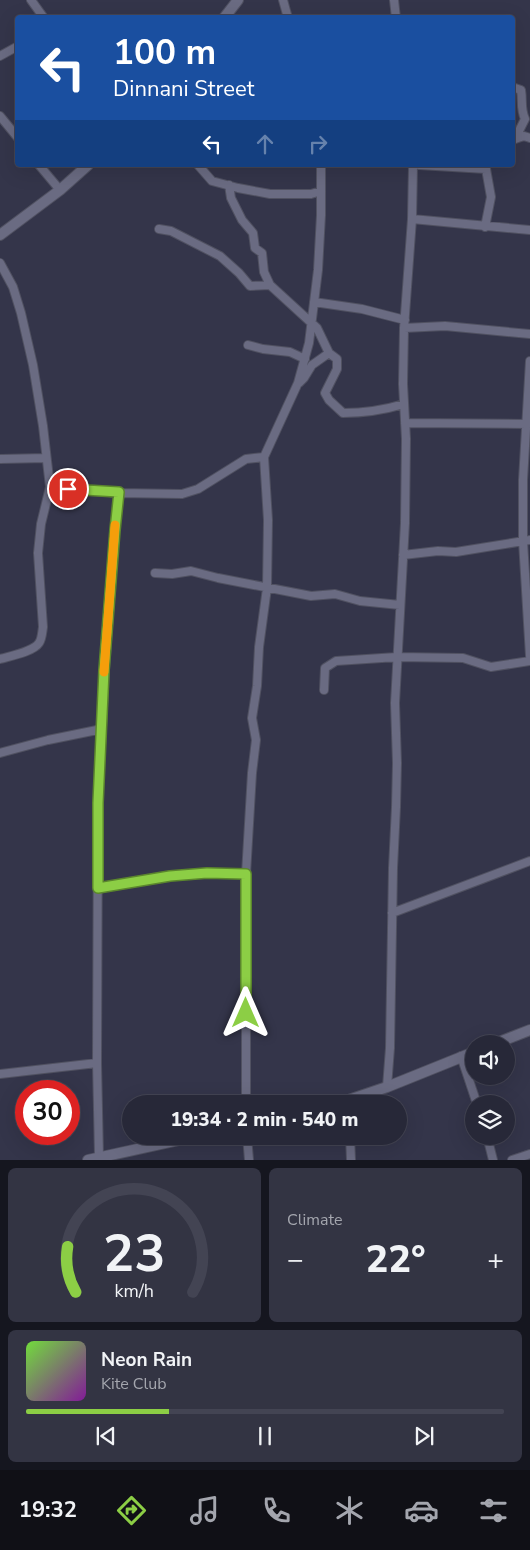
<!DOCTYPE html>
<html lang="en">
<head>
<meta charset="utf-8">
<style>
	body { margin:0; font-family:"Nunito Sans",sans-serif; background:#333443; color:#f1f3f6; height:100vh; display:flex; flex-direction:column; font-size:19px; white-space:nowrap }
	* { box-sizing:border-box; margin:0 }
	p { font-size:16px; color:#a4a6ae }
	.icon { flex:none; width:28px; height:28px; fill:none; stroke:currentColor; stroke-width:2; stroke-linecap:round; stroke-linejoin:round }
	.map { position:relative; height:1160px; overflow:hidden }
	.details { display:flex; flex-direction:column; gap:8px; padding:8px; background:#15161f; flex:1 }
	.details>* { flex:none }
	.hud { position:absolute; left:15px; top:15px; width:500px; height:152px; border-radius:5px; box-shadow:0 5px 20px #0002,0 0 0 1px #434453; background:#1a4fa0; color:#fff; overflow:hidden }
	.buttons { position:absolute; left:465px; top:1035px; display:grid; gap:10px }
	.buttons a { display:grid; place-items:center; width:50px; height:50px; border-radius:50%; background:#272838; box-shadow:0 5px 20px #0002,0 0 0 1px #434453; font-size:25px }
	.speed { position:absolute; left:15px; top:1080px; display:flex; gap:10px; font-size:25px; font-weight:700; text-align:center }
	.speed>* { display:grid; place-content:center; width:65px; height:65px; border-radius:50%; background:#272838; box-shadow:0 5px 20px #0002,0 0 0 1px #434453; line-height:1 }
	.speed .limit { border:8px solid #d22; background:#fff; color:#111 }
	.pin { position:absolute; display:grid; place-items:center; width:42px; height:42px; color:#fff; margin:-21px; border:2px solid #fff; border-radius:50%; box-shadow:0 1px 5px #0007 }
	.me { position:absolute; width:55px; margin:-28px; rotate:0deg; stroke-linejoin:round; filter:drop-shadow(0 0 4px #0008) }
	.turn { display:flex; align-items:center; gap:18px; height:105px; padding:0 15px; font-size:22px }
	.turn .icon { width:65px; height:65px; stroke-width:2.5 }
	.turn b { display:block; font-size:35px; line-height:42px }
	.lanes { display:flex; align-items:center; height:48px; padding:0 15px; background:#0003; justify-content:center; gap:25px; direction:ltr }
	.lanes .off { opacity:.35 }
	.big { font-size:38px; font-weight:800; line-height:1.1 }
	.details .widget { flex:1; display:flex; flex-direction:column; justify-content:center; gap:8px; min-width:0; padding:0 18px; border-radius:8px; background:#333443 }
	.details .dial { align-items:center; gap:0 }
	.dial svg { height:130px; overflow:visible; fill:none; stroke:#434453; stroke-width:7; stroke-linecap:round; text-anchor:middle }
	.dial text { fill:#f1f3f6; stroke:none }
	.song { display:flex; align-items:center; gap:15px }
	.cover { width:60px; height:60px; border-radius:8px; background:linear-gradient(135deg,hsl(100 70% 55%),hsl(290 70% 35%)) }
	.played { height:5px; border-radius:2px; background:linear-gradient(90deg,#8cce45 30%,#434453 30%) }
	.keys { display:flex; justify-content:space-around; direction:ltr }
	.heat { display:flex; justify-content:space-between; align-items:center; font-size:28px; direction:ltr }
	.details .tiles { flex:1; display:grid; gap:8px; grid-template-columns:1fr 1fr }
	.widget:last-child { grid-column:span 2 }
	.trip { position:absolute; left:122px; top:1095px; width:285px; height:50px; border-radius:25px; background:#272838; box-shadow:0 5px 20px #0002,0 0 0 1px #434453; font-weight:800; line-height:50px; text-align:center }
	.menu { display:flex; height:80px; justify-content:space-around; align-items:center; background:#101016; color:#a4a6ae }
	.menu .icon { width:35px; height:35px }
	.menu .active { color:#8cce45 }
	.menu b { font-size:22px; color:#f1f3f6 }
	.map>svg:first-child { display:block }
</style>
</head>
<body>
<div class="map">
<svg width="530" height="1160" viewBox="0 0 530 1160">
	<rect width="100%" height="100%" fill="#34354a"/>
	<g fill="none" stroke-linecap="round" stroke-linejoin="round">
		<!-- minor casing -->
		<g stroke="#505161" stroke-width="10">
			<path id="minor" d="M31,0L44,18
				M283,0L288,18
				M394,0L396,18
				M0,56L18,46
				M512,87L521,90C523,101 520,108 525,119L515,139
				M0,116L18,138
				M512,140L524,136L530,138
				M39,165L60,190
				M198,165L212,181L238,188L270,194H311L321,191
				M419,165L486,169L491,197L485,227
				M229,185L231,198L242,220L253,233L255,248L262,253L264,272L270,285L317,328L329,353L337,359V369L325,393L329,400L343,413C365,413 384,410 404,404
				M412,219L530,230
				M159,229L171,231L220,256L239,273L250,286L270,285
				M0,263L13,287L21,313L33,365L43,426L50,487L41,524L38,553L43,627C42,633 42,639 39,643C33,652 10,656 0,659
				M314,302L362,309L405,320
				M404,328L445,326L530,334
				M248,345L263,349L290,352L305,359
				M530,361L523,480V541L530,656
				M299,383L304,378L312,365L329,353
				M405,423L527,424
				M0,459L46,458
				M50,487L119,493L115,530L105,670L98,803L97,1063L99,1157
				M119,493L182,494L198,489L246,459L264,457
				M403,555L438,551L456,552L530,540
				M155,573L172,574L191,571L218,578L311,596L335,594L360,601L400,605
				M324,690L325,668L336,661L397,657L463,658L491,667L530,661
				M0,753L48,740L102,729
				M246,874L252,773L256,740L252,718L257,686L259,647L267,588L268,520L264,457L298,383L309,343L318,270L321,215V165
				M98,888L170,876L207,873L246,874V1104
				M392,913L530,861
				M461,1056L477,1104
				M0,1074L97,1063
				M387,1087L390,1048L393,868L396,807L397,763L395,703L405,523L406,439L403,384L404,328L412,219L413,165
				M247,1136L249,1160
				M350,1136L351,1160
				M487,1136L493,1160
				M512,1160L530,1154"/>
		</g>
		<!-- tertiary casing -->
		<g stroke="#505161" stroke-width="12">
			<path id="tertiary" d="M224,18L238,0
				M0,235L60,190L88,165
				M494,1044L530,1030
				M337,1104L387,1087L474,1052
				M88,1160L197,1136"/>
		</g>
		<!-- minor -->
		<use href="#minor" stroke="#6a6b82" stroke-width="8"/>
		<!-- tertiary -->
		<use href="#tertiary" stroke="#6a6b82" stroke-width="10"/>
	</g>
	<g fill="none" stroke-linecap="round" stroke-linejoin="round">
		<!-- route casing -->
		<g stroke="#5b862d" stroke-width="12">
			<path id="route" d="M68,489L119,492L115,530L104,670L98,803V888L170,876L207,873L246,874V1013"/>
		</g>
		<!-- route -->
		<use href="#route" stroke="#8cce45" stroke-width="9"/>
		<!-- slow -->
		<path stroke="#f59e0b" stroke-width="9" d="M104,672L115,525"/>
	</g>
</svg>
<div class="buttons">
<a><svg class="icon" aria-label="sound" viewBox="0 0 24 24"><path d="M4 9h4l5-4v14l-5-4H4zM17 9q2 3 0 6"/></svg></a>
<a><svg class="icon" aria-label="layers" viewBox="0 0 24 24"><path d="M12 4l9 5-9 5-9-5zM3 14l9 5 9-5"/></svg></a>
</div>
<div class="speed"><div class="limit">30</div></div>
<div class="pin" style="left:68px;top:489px;background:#d93025"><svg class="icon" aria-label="arrive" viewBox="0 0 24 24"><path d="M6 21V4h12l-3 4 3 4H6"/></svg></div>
<svg class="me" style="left:246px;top:1013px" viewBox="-20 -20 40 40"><path d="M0-17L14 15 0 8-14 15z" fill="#8cce45" stroke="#fff" stroke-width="4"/></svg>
<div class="trip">19:34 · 2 min · 540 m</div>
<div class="hud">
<div class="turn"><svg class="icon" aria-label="left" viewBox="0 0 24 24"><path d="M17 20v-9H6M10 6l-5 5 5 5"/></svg><div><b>100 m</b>Dinnani Street</div></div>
<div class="lanes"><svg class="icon" aria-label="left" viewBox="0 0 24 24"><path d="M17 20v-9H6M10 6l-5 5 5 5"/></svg><svg class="icon off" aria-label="ahead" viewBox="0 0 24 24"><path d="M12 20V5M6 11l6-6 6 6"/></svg><svg class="icon off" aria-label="right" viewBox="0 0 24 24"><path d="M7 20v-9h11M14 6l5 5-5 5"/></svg></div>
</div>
</div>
<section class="details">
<div class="tiles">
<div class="widget dial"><svg viewBox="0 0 100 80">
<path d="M14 69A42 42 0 1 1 86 69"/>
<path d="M14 69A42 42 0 0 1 9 41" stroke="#8cce45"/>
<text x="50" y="56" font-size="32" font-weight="700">23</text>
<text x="50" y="72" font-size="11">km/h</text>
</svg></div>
<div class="widget"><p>Climate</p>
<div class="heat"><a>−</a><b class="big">22°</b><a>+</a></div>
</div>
<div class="widget">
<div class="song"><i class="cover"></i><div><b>Neon Rain</b><p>Kite Club</p></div></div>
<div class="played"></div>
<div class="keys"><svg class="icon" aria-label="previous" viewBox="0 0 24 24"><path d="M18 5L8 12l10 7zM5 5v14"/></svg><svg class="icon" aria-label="pause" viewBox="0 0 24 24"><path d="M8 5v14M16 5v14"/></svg><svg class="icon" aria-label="next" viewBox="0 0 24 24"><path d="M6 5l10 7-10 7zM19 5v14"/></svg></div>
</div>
</div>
</section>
<nav class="menu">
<b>19:32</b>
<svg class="icon active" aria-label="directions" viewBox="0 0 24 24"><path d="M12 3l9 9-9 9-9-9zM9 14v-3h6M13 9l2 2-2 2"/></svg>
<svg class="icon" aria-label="music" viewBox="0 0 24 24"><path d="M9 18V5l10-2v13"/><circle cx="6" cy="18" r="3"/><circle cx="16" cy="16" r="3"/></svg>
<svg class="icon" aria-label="phone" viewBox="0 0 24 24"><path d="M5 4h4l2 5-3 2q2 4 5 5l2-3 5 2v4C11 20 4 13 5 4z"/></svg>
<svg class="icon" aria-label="climate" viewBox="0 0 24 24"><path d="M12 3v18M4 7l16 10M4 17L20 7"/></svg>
<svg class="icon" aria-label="car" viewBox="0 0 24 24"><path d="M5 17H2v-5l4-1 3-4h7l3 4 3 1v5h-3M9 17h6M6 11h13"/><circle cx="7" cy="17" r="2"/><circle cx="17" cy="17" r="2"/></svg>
<svg class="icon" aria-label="filters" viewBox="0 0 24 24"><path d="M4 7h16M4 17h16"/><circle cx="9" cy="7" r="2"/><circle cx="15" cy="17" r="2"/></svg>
</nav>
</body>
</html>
